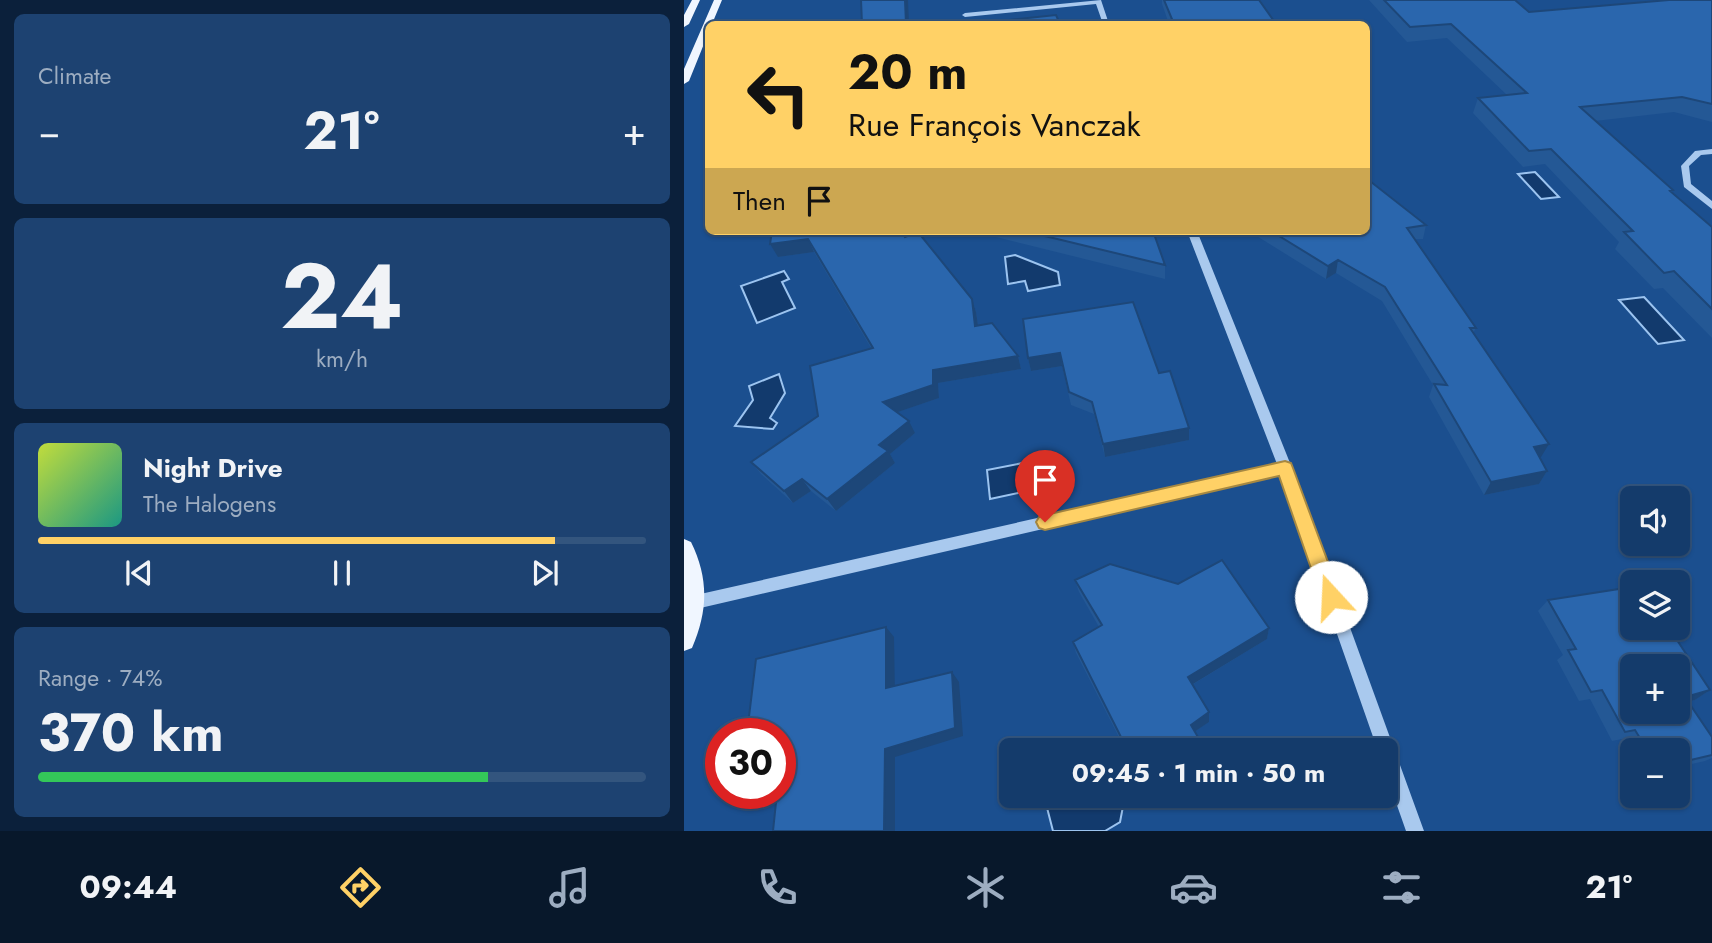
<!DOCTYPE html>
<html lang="en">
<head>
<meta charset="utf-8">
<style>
	body { margin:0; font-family:Jost,sans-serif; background:#1d4271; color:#f1f3f6; height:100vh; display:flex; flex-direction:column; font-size:26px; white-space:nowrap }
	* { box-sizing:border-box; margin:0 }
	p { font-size:23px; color:#9dadc1 }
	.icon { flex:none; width:38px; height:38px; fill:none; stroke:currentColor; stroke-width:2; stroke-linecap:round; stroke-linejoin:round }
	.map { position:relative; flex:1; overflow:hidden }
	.drawer { display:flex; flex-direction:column; gap:14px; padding:14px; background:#0b203b; width:684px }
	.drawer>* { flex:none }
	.guide { position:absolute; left:21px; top:21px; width:665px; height:214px; border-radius:10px; box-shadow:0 2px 5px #0004,0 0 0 2px #33557e; background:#ffd166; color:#111; overflow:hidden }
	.buttons { position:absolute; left:936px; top:486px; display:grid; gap:14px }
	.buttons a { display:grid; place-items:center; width:70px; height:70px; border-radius:10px; background:#143b6b; box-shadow:0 2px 5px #0004,0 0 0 2px #33557e; font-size:35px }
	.speed { position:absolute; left:21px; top:718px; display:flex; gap:14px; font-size:35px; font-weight:700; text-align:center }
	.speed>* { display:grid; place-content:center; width:91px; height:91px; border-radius:50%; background:#143b6b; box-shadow:0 2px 5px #0004,0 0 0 2px #33557e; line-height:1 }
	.speed .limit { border:10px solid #d22; background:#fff; color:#111 }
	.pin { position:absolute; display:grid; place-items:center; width:60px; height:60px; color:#fff; margin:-72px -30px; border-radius:50% 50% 50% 0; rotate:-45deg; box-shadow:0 0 7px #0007 }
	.pin .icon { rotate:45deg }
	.me { position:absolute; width:77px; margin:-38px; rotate:340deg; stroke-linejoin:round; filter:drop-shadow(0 0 5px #0008) }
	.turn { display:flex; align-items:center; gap:24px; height:147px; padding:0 28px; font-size:32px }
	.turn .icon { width:91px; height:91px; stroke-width:2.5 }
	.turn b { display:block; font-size:49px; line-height:60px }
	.then { display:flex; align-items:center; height:66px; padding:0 28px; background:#0003; gap:14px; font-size:26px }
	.big { font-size:52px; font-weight:700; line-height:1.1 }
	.drawer .widget { flex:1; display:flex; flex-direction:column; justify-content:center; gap:10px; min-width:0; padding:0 24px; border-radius:10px; background:#1d4271 }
	.drawer .dial { align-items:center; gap:0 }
	.dial b { font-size:91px; line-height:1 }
	.song { display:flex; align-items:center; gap:21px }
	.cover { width:84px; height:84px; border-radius:10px; background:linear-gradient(135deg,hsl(70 70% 55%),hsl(170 70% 35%)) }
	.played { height:7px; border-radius:4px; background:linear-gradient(90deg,#ffd166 85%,#33557e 85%) }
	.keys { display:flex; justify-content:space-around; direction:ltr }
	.heat { display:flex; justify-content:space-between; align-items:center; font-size:38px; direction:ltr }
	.charge { height:10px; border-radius:5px; background:linear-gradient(90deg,#34c759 74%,#33557e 0) }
	.trip { position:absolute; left:315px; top:738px; width:399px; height:70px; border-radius:10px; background:#143b6b; box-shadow:0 2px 5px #0004,0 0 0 2px #33557e; font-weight:700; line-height:70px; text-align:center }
	.menu { display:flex; height:112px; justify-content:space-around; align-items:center; background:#08182b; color:#9dadc1 }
	.menu .icon { width:49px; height:49px }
	.menu .on { color:#ffd166 }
	.menu b { font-size:32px; color:#f1f3f6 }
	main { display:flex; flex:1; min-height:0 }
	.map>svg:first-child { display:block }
</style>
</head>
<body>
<main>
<section class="drawer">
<div class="widget"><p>Climate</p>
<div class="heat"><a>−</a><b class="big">21°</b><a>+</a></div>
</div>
<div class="widget dial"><b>24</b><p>km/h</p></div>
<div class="widget">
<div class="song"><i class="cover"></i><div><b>Night Drive</b><p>The Halogens</p></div></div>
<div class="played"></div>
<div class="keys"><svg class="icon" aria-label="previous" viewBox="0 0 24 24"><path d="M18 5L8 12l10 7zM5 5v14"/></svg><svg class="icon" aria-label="pause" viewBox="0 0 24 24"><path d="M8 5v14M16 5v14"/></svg><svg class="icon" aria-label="next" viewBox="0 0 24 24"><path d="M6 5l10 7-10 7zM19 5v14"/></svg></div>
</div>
<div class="widget"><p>Range · 74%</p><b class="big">370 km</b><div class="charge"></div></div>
</section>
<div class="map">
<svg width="1028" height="831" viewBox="0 0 1028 831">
	<rect width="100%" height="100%" fill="#1b4f8f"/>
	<!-- water -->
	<path fill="#123a6d" stroke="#9cc4f0" stroke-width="2" d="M851,172L875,197L857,199L834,174Z
		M331,255L374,272L376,285L344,291L341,281L324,284L321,257Z
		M100,271L105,279L98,282L111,308L73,323L57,286Z
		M960,297L1000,340L974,344L935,300Z
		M95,374L101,393L86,418L93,423L89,429L51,426L69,400L65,386Z
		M375,456L380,483L306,499L303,470Z
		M360,796H441L436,822L421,831H369Z"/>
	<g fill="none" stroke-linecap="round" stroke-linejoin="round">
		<!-- minor -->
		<path fill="#a9c9ee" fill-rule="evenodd" d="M417,0L425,24H419L412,4L281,17L278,15L281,13Z
			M1028,149V154L1017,155L1005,166L1007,184L1028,201V209L1000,187L997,166L1011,151Z
			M503,231H513L608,468L740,831H722L702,774V751H694L597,474L12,609L7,607L5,602L7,597L12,595L593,464Z"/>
		<!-- major -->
		<path fill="#f0f6ff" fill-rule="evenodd" d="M8,0H16L5,24L0,27V15Z
			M30,0H38L28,24H24V34L5,81L0,84V69Z
			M0,539L7,542C25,579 24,610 8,648L0,651Z"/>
	</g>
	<!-- wall -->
	<path fill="#245895" d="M478,0H575L592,24H485L478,4Z
		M685,0H831L845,12L1028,0V122L990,112L911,121L989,190L988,192L1028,227V338L979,288L970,289L931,249L935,242L861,164L839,167L789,113L794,98L823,95L763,38L723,42Z
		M742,225L739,239H731L792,328L789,333L857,457H855L863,471L855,484L800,495L745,397L749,385L698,301L652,273L642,279L571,235V231H682Z
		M88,231L221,237L288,299L292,312L294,326L334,356L337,369L254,383L255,398L213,412L231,433L206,454L211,463L152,511L127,491L109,503L77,474L67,462L134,416L187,348L130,252L94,257Z
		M288,231H469L481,265V279Z
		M344,358L475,373L505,428V440L421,457L410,414L387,405L378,366L347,371Z
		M391,580L585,628L583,639L508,685L525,712V722L511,731L522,751H442L392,653L389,642L415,627L395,592Z
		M864,600L1026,690L1011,700L1004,702L1028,737V758L1021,761L994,767V751H948V756L938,739L928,741L906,699L895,701L873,660L879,655L854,611Z"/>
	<!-- shaded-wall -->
	<path fill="#1d4779" d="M221,0H224L225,24H222Z
		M124,239L130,252L94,257L86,244Z
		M654,260L652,273L642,279L644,266Z
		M288,299L292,312L296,339L291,326Z
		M376,353L378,366L347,371L344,358Z
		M334,356L337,369L254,383L255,398L205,415L199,402L249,370Z
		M225,421L231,433L206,454L211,463L152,511L143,499L195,445Z
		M505,428V440L421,457L419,444Z
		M865,444L857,457L842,460L850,447Z
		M863,471L855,484L800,495L807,482Z
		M118,479L127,491L109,503L100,491Z
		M202,627L210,637L211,698L202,688Z
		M585,628L583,639L504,687V677Z
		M268,672L275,682L279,736L211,757V831H200L201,749Z
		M1026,690L1011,700L994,704L1001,697Z
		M525,712V722L507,734V725Z
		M478,796H490L471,809L470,802Z"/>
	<!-- building -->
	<path fill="#2a66ad" stroke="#1d4779" stroke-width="2" fill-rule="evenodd" d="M177,0H221L222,24H178Z
		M480,0H575L592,24H490Z
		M700,0H831L845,12L985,0H1028V104L998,97L896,107L989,190L986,191L1028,227V309L990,271L980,273L940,232L949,231L867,149L845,151L794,98L843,93L767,24L726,27Z
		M372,15L376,24H316L315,21Z
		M682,178L742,225L723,228L792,328H786L865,444L850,447L863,471L807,482L750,384L763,385L701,287L654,260L644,266L587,231H682Z
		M88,231H217L221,237L234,232L288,299L291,326L308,323L334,356L249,370V385L199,402L225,421L195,445L204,451L143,499L118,479L100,491L67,462L134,416L126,366L189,348L124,239L86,244Z
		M340,231H469L481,265Z
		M449,302L475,373L486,371L505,428L419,444L408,402L385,392L376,353L344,358L339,319Z
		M538,560L585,628L504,677L525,712L507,725L522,751H444L389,642L418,625L391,580L426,564L494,584Z
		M948,587V628H985L1026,690L1001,697L1028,737V755L994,763V751H964L951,730L941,732L918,690L907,692L884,650L892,649L864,600ZM948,667H994V712H948Z
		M202,627V688L268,672L271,728L201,749L200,831H89L93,793H96V733H63L72,659Z
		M467,796H478L470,802Z"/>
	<!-- route -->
	<path fill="#ffd166" stroke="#a68842" stroke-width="2" d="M601,461L607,463L609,468L657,597L654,604L647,606L640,604L637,597L595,476L361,530L355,528L352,522L355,517L361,515Z"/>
</svg>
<div class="buttons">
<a><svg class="icon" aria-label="sound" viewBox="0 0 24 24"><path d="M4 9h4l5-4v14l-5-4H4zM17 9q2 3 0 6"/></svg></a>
<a><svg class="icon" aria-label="layers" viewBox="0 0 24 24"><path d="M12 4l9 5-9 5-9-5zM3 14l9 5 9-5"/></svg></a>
<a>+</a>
<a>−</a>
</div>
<div class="speed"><div class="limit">30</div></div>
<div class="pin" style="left:361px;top:522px;background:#d93025"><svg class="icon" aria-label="arrive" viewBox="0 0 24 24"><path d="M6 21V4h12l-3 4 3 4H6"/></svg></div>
<svg class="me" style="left:647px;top:597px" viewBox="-20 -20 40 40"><circle r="19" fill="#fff"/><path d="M0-13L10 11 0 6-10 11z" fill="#ffd166"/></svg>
<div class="trip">09:45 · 1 min · 50 m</div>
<div class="guide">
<div class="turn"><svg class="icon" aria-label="left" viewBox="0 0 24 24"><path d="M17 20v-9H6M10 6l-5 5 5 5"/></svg><div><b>20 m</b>Rue François Vanczak</div></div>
<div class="then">Then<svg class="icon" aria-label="arrive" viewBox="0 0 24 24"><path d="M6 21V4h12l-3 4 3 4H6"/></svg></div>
</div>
</div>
</main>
<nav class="menu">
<b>09:44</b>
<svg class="icon on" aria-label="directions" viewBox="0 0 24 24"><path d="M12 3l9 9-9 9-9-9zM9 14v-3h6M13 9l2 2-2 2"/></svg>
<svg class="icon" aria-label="music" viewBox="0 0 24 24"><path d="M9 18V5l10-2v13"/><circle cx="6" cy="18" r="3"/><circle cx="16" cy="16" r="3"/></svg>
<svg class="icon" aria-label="phone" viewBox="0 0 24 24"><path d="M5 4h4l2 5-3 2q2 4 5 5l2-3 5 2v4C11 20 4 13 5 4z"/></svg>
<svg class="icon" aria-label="climate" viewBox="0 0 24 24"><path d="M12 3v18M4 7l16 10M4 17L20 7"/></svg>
<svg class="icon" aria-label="car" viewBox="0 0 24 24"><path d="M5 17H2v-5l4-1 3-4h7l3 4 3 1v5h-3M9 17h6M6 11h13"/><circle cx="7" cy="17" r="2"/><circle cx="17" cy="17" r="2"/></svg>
<svg class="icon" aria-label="filters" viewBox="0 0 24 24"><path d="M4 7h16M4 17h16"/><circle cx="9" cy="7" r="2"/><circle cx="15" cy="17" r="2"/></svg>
<b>21°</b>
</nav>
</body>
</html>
